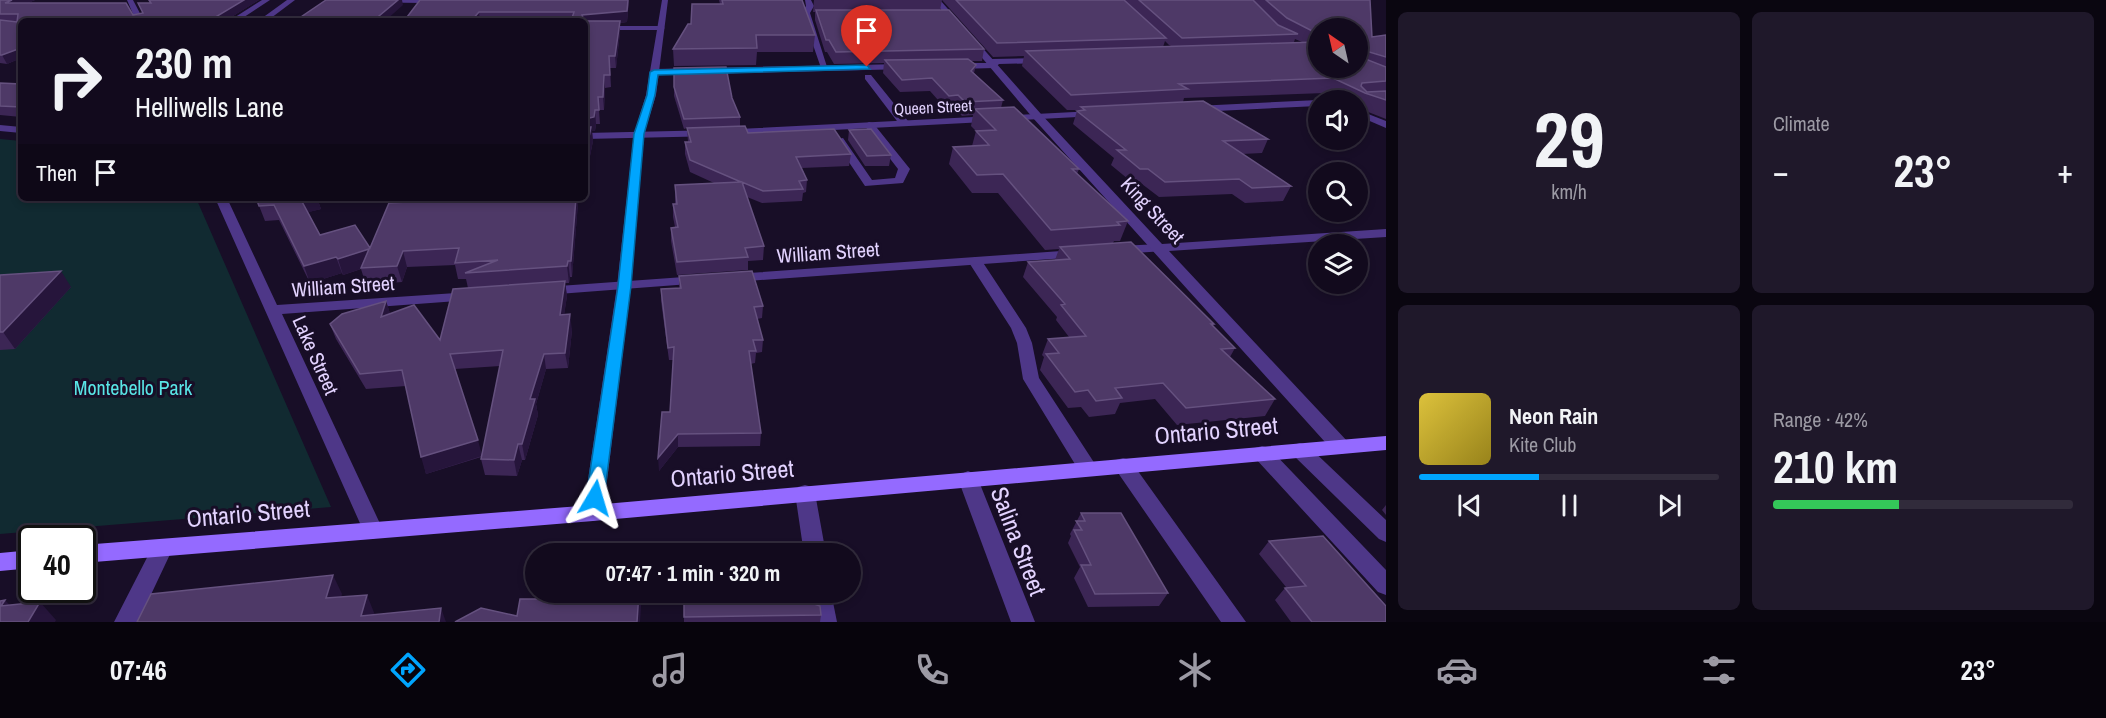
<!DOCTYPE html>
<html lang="en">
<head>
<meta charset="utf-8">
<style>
	body { margin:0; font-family:"Archivo Narrow",sans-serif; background:#1f182a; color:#f1f3f6; height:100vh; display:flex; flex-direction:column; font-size:22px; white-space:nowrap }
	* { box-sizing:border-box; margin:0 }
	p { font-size:20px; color:#9c9aa4 }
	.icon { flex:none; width:33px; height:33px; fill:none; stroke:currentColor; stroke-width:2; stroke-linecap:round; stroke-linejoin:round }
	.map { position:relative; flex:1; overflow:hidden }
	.side { display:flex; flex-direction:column; gap:12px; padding:12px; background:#0a0610; width:720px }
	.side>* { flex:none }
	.hud { position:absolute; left:18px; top:18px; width:570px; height:183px; border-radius:9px; box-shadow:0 3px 9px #0003,0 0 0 2px #312b3b; background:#120a1d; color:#f1f3f6; overflow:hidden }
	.needle { width:39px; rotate:326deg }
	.tools { position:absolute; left:1308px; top:18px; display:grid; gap:12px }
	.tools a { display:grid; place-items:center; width:60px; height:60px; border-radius:50%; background:#120a1d; box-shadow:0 3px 9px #0003,0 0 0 2px #312b3b; font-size:30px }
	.speed { position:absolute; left:18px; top:525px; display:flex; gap:12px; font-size:30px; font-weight:700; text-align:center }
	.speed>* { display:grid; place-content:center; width:78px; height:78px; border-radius:50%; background:#120a1d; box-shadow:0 3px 9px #0003,0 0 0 2px #312b3b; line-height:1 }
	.speed .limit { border:3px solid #111; border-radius:9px; background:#fff; color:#111 }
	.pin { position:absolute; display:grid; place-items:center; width:51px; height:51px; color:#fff; margin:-62px -26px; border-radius:50% 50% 50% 0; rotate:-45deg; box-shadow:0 0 6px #0007 }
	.pin .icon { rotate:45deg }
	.me { position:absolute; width:66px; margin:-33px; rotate:7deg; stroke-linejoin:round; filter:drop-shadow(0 0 4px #0008) }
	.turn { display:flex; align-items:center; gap:21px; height:126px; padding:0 18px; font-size:27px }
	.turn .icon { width:78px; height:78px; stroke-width:2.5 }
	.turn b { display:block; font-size:42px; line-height:51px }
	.then { display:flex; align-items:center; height:57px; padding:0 18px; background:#0003; gap:12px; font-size:22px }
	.big { font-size:45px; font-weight:800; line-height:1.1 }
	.side .widget { flex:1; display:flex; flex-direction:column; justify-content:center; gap:9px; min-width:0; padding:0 21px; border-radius:9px; background:#1f182a }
	.side .dial { align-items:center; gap:0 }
	.dial b { font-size:78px; line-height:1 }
	.song { display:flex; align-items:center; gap:18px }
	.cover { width:72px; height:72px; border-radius:9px; background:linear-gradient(135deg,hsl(50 70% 55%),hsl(50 70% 35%)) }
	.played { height:6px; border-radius:3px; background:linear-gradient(90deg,#00a5fe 40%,#312b3b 40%) }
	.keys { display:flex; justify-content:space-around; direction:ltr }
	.heat { display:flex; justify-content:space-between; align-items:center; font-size:33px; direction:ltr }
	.charge { height:9px; border-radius:4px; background:linear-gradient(90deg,#34c759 42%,#312b3b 0) }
	.side .tiles { flex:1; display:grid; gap:12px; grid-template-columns:repeat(2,1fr) }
	.trip { position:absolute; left:525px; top:543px; width:336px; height:60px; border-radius:30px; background:#120a1d; box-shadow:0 3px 9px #0003,0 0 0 2px #312b3b; font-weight:800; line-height:60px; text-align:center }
	.tabs { display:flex; height:96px; justify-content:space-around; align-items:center; background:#07040c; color:#9c9aa4 }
	.tabs .icon { width:42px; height:42px }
	.tabs .active { color:#00a5fe }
	.tabs b { font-size:27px; color:#f1f3f6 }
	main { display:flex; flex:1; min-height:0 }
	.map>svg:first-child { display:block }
</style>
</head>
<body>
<main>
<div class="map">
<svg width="1386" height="622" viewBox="0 0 1386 622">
	<rect width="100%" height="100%" fill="#180e27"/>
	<!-- green -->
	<path fill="#112a31" d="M0,139L21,141V198H196L331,507L0,534Z"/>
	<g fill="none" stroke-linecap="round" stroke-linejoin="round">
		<!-- service -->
		<path fill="#4e3788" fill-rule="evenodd" d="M262,0H270L238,21H229Z
			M287,0H295L267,21H258Z
			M340,0H428V1L425,3L343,2Z
			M1042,58L1045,59V63L999,64L995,68L956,69L952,66L956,63H988L992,59Z
			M905,64L908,65V69L654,75L650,72L654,69Z
			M865,75H871L908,121V125H900L865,79Z
			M1358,110L1386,121V128L1358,116Z
			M869,122L873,123L910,169L903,183L865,186L834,140L843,138L872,180L895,178L898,169L864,125Z
			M975,257L980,258L1026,328L1032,343L1039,378L1095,464L1098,469L1095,474L1088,476L1081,474L1023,379L1017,343L1011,328L968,261Z
			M1300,443L1307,445L1386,520V542L1379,539L1293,455L1291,450L1293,445Z
			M1262,446L1269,448L1386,570V595L1378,592L1255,458L1253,453L1255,448Z
			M1123,458L1130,460L1246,622H1221L1116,470L1113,465L1116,460Z
			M805,485L812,487L815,493L826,554H804L795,493L798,487Z
			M809,592H831L837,622H813Z"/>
		<!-- minor -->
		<path fill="#4e3788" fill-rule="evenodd" d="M127,0H133L144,21H136Z
			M805,0H811L814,6L810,13L828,70L821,68L802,13L806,6Z
			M585,26H661L665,28L661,30H585Z
			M1318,100V106L1196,112L1191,109L1196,106Z
			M1094,111L1099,114L1097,116L718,136L585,139V133L718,130Z
			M0,125L21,127V133L0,131Z
			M215,198H227L277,305L471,292L478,296L471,300L282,314L383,530L380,536L373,539L366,536L363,530Z
			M1159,244L1164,245L1166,248L1164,251L1120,254L1113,250L1120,246Z
			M1075,250L1080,251L1082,254L1080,257L734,282L727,278L734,274Z
			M698,276L705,280L703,283L545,295L538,291L545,287Z
			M968,471L975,474L978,479L1035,622H1011L958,479L961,474Z
			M162,539L169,542L173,548L138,622H114L155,542Z"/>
		<!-- tertiary -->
		<path fill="#4e3788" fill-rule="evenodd" d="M662,0H668L656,95L644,134L631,286L603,513L600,519L593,521L586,519L583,513L617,286L634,134L646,95Z
			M933,0H940L1041,114L1162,244L1386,229V237L1169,251L1348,442L1350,447L1348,452L1341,454L1334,452L1033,118Z"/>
		<!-- secondary -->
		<path fill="#946aff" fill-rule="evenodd" d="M1386,436V450L593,521L82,563V545L593,505Z
			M32,550V568L0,571V553Z"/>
	</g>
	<!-- wall -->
	<path fill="#3c2655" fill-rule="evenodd" d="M0,0H35L28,3L133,15L142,13L150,3L148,0H259L225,21H21V58L7,64L0,63Z
		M420,0H629L627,22L620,23V32L616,68H610L611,87L605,88L604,110H599L600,124H596L595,131H592L593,141L590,156H585V21H404Z
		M719,0H803V3L815,35L813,52H757L756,65L674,66L673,49L691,24L720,4Z
		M814,0H1370L1372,37L1386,35V119L1358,108V100H1341L1325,93L1184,98L1183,102L1268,139L1262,153L1242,154L1291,186L1283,201L1245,203L1232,194L1159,197L1142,184H1134L1111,165L1114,158L1073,124L1077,111H1080V110H1067L1022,66L1024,56L993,57L942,0L940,10L984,49L982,61H971L976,65L974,73L1003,100L1001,108L1079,169L1077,174L1128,221L1120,241H1114L1113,243L1214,324L1213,326L1235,348L1230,357L1275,399L1265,416L1177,425L1155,399L1120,403L1115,414L1089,417L1081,407L1068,408L1040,370L1044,357L1042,355L1048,339L1069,337L1056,320L1057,317L1023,277L1028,262L1055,260L1059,249L1045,250L998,193H972L949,164L953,147L972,146L976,131L971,126L973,115L962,116L955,108L946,109L930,91L900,92L883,73L884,63L834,64L827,52H825L815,20V12H813ZM1318,28H1358V68H1318ZM1295,39L1302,42H1294ZM1165,41L1169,45L1171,46L1163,47Z
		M674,68L732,98L740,117V126L748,133L851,154L849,166L802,168L807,180L806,192L803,193L802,201L762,203L747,197L764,246L763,260L748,261V270L677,275L671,241V228L675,227L673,217V204H675V185L714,183L690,172L685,154V142H688L687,128L684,129L674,96Z
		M0,83L21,84V117L0,115Z
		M849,130L891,155L889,166H865L848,140Z
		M256,198H317L321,209L308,212L320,235L370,248L426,201L427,198H578V203L572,277H570L569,283H565L567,296L564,314L572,330L568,368L546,369L536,404L538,415L525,460H522L517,476L485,475L481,459V457L426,474L406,386L366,389L336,339L330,324L386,301L390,314L440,340L468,288L466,279H458L455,265L407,267L402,282L366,285L361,269L343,275L342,273L310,283L279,220L265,221ZM500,366L482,456L455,369Z
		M0,275L71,287L15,349L0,350Z
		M679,276L763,306L762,318L757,319L763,340L762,352L756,353L755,363L750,364L761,433L760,446L678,447L659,471L670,412L673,360H669L661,301V289L679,288Z
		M1386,505V515L1382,510Z
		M1081,513L1168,593L1159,606L1088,607L1074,578L1080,567L1068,543L1071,536L1070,534Z
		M1269,541L1386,622H1291L1275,600L1285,588L1286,587L1259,554Z
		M684,592L814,604L821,615L820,622H684Z"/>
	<!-- shaded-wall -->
	<path fill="#26153b" d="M12,0H35L9,11L5,3Z
		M244,0H259L225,21H209Z
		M398,0H402L403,5L385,21H373Z
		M628,0H629L627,22L620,23V32L616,68L615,56L582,21V15Z
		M479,12L480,21H471Z
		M21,48V58L7,64L2,55Z
		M604,75L605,88L604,110L603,97Z
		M595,110L596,124L595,131H592L593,141L590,156L588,142L585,133V119Z
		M300,198H317L321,209L306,213Z
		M576,198H578V203L572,277L571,261Z
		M369,249L361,269L343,275L338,259Z
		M403,251L407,267L402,282L397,266Z
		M336,257L342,273L310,283L304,266Z
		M568,261L570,277L569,283L567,266Z
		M61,271L71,287L15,349L3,332Z
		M565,281L567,296L562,330L560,315Z
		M386,301L391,316L381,317Z
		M570,314L572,330L568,368L565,353Z
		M544,354L546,369L536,404L538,415L525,460L522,444L530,399Z
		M678,434V447L659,471L658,458Z
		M478,440L482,456L426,474L421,457Z
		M518,444L522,460L517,476L514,460Z
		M333,575L342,594L336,618L326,598Z
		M639,592H642L640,622H637Z
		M367,595L375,615L361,616Z
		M5,600L22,618L1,606Z
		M40,602L56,620L55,622H28Z
		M441,608L446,622H439Z"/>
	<!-- building -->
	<path fill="#4e3967" stroke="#65517f" stroke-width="1.5" d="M0,0H12L5,3H126L133,15L143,13L138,3H151L149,0H244L209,21H21V48L2,55H0V20L17,22L18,14H0Z
		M326,0H398L373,21H295Z
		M420,0H628L627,11L582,15L584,21H571L574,12H479L471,21H404Z
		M722,0H802L815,35H756L757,48L673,49L688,24H691L692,4H723Z
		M956,0H1124L1166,38L997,43Z
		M1139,0H1253L1278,25L1298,34L1182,38Z
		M1266,0H1370L1372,37L1386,35V57L1366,51H1358V28H1318V34L1287,18Z
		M816,10H949L984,49L836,52L829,40H826Z
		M585,21H620L615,56H609L610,75H604L603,97H598L599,110H595L594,117L585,119Z
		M1316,42L1318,43V68H1358V56L1386,67V81L1362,83L1361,86L1367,92L1386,91V100L1365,93L1333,78L1179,84L1188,89L1071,95L1026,51Z
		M968,59L976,65L971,71L1003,100L965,102L958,95L949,96L932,78L902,80L885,60Z
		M726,67L732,98L740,117L684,119L674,87V68Z
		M0,83L21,84V107L0,106Z
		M1203,101L1268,139L1223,141L1291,186L1252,188L1239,179L1165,182L1148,169H1140L1117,150H1126L1077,111L1085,110L1081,107Z
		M1014,107L1079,169H1072L1128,221L1117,222L1120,225L1051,230L1003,174L977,175L953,147L989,145L976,131L996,130L975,109Z
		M745,126L748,133L834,129L851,154L796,157L807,180L799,181L803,189L763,191L742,182L764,246L745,248L748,257L677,262L671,228L678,227L673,204H677L675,185L741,182L690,160L685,142H691L687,128Z
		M585,127H591L588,142H585Z
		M871,129L891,155L867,156L849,130Z
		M256,198H300L320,235L355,225L370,248L389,203L426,201L427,198H576L571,261H568L567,266L465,273L498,260L455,263L459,248L403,251L397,266L361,268L369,249L338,259L336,257L304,266L274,205L259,206Z
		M1131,242L1214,324H1211L1235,348L1221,349L1275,399L1186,408L1163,383L1115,388L1122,398L1096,401L1088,390L1075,392L1046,354L1059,353L1048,339L1086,336L1061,305L1065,304L1028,262L1070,259L1060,247Z
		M61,271L3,332H0V275Z
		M752,271L763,306L754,307L763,340H753L756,351H749L761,433L678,434L658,458L662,412H670L674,347L668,348L661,289L681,288L679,276Z
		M565,281L560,315L570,314L565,353L544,354L530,399H535L522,444H518L514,460L481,459L503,350L450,354L478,440L421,457L402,370L360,374L330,324L342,314L386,301L381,317L414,305L440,340L453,289Z
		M1081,513H1121L1168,593L1095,594L1081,565H1091L1074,530H1082L1076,521H1085Z
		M1323,536L1386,606V622H1312L1285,588L1306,586L1269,541Z
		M811,549L812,554H684V550Z
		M333,575L326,598L367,595L361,616L441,608L439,622H137L151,594Z
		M595,592H639L637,622H455L481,608L517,616L520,599H594Z
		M684,592H812L814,604L820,606L821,615L684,617Z
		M5,600L1,606L40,602L28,622H0V601Z"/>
	<!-- route -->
	<path fill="#00a5fe" stroke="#006ba5" stroke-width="1.5" d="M867,65L870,69L658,75L655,95L644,134L631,286L604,498L601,503L595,505L588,503L586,498L618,286L634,134L647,95L650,72L654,70Z"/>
	<g text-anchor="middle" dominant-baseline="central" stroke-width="6" stroke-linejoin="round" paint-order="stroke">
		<!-- far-street labels -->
		<g font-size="16" fill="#e3d3ff" stroke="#180e27">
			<text transform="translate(933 107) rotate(-3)">Queen Street</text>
		</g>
		<!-- street labels -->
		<g font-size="20" fill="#e3d3ff" stroke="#180e27">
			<text transform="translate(1153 210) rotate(47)">King Street</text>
			<text transform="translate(828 252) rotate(-4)">William Street</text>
			<text transform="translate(343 286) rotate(-4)">William Street</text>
			<text transform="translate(316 355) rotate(66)">Lake Street</text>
		</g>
		<!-- park labels -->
		<g font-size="20" fill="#59e5e6" stroke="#180e27">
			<text x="133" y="387">Montebello Park</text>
		</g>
		<!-- near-street labels -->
		<g font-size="24" fill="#e3d3ff" stroke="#180e27">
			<text transform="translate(1216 430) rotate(-5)">Ontario Street</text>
			<text transform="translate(732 473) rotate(-5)">Ontario Street</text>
			<text transform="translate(248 513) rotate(-5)">Ontario Street</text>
			<text transform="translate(1019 541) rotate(69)">Salina Street</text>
		</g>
	</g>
</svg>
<div class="tools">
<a><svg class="needle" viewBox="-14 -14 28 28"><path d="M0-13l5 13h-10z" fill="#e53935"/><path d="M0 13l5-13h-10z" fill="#9c9aa4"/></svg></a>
<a><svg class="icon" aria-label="sound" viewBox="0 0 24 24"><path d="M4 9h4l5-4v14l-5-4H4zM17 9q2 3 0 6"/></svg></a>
<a><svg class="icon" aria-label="search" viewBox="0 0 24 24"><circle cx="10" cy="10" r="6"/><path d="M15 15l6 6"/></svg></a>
<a><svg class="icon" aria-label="layers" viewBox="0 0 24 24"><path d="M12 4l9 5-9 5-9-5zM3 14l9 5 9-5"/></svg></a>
</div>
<div class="speed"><div class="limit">40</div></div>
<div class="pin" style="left:867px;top:67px;background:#d93025"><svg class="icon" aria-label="arrive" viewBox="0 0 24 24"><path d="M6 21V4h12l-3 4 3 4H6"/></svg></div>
<svg class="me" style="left:595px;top:498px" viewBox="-20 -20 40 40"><path d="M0-17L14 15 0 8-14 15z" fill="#00a5fe" stroke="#fff" stroke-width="4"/></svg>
<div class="trip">07:47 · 1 min · 320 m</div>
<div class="hud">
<div class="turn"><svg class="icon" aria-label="right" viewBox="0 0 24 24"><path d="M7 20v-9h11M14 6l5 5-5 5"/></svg><div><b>230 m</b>Helliwells Lane</div></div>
<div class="then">Then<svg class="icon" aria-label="arrive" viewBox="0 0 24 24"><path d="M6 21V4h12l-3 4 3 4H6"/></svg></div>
</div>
</div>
<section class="side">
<div class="tiles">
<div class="widget dial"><b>29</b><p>km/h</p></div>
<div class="widget"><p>Climate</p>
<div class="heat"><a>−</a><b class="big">23°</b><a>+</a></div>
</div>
<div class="widget">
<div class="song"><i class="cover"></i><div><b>Neon Rain</b><p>Kite Club</p></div></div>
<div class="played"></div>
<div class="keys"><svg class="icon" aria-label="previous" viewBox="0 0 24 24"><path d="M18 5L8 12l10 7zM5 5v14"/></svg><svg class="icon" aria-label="pause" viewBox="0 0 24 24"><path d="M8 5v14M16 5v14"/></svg><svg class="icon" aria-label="next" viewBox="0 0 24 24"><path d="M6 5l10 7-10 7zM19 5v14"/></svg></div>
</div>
<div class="widget"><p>Range · 42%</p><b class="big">210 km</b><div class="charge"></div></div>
</div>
</section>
</main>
<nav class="tabs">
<b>07:46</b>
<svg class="icon active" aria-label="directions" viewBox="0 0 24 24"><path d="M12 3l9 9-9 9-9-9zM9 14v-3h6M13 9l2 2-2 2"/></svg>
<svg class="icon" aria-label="music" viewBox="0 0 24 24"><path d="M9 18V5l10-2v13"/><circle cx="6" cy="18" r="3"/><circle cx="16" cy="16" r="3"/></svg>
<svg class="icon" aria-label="phone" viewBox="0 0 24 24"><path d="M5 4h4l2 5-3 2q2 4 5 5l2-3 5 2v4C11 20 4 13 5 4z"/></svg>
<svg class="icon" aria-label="climate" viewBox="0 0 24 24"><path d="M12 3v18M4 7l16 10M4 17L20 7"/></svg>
<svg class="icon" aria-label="car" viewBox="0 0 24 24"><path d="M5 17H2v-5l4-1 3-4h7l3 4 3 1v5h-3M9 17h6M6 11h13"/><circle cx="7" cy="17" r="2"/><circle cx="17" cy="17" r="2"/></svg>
<svg class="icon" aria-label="filters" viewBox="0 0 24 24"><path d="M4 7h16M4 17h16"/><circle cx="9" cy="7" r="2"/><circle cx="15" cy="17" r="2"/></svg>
<b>23°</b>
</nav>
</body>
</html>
